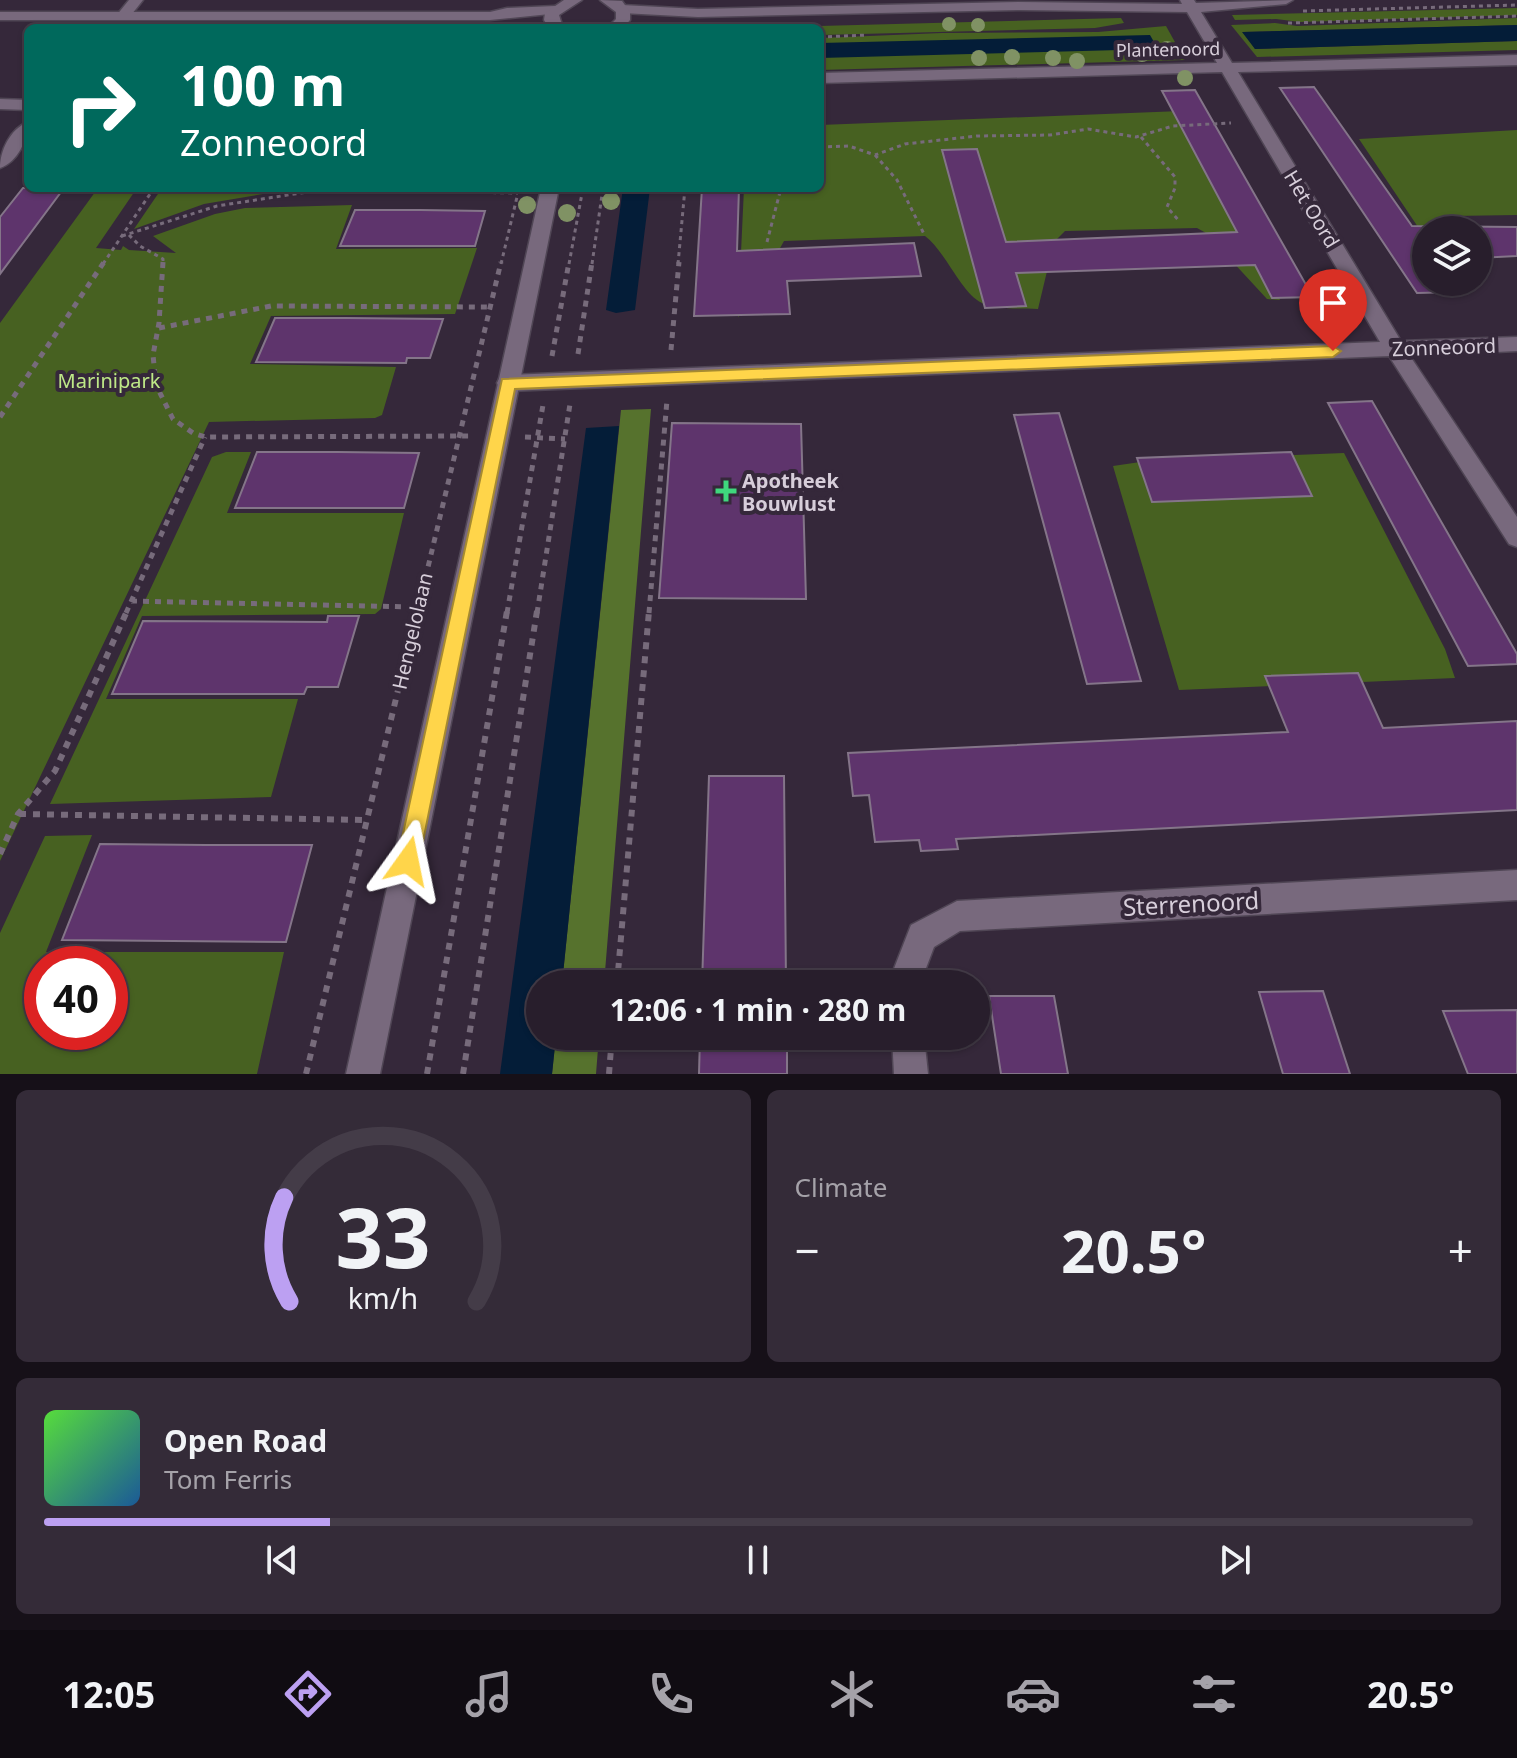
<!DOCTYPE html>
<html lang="en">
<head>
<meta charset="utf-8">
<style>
	body { margin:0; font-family:"Noto Sans",sans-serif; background:#342b38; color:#f1f3f6; height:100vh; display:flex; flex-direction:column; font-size:30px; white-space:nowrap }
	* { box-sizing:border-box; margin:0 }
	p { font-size:26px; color:#a5a2a9 }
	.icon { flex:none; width:44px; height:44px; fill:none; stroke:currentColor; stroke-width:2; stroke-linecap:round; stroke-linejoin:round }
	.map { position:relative; height:1074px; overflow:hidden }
	.panel { display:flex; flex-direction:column; gap:16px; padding:16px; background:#161018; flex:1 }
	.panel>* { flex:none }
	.guide { position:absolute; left:24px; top:24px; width:800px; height:168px; border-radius:12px; box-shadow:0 2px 6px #0004,0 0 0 2px #443c48; background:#00695c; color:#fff; overflow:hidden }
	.tools { position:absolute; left:1412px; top:216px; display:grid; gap:16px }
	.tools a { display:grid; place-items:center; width:80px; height:80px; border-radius:50%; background:#281e2c; box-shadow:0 2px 6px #0004,0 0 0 2px #443c48; font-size:40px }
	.speed { position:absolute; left:24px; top:946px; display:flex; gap:16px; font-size:40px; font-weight:700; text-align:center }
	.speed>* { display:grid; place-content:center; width:104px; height:104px; border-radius:50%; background:#281e2c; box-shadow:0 2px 6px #0004,0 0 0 2px #443c48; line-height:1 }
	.speed .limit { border:12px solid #d22; background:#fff; color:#111 }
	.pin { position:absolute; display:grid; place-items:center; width:68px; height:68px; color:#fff; margin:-82px -34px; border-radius:50% 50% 50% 0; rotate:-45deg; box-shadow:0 0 8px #0007 }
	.pin .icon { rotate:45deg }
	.me { position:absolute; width:88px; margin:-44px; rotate:12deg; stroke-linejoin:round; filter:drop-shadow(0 0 6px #0008) }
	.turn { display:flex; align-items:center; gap:28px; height:168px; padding:0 24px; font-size:36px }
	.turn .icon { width:104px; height:104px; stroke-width:2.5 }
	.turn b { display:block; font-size:56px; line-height:68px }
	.big { font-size:60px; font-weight:700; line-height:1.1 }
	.panel .card { flex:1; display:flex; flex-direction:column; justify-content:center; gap:12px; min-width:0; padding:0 28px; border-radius:12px; background:#342b38 }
	.panel .dial { align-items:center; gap:0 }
	.dial svg { height:208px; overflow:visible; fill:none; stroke:#443c48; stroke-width:7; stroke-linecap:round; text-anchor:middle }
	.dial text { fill:#f1f3f6; stroke:none }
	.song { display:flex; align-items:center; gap:24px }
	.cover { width:96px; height:96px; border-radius:12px; background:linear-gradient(135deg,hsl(110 70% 55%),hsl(210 70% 35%)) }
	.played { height:8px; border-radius:4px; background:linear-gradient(90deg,#bca0f2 20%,#443c48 20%) }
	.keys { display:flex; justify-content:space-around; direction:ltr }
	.heat { display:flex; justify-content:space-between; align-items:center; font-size:44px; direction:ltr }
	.panel .tiles { flex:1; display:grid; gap:16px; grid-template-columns:1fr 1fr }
	.card:last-child { grid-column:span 2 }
	.trip { position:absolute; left:526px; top:970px; width:464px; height:80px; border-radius:40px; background:#281e2c; box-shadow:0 2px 6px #0004,0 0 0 2px #443c48; font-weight:700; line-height:80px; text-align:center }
	.menu { display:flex; height:128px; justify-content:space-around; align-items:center; background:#100c12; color:#a5a2a9 }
	.menu .icon { width:56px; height:56px }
	.menu .active { color:#bca0f2 }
	.menu b { font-size:36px; color:#f1f3f6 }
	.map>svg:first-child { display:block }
</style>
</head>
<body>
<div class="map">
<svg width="1517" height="1074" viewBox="0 0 1517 1074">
	<rect width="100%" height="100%" fill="#35283a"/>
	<!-- green -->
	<path fill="#476121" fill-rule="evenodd" d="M1517,8V15L1300,22L1276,19L1235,20L1232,15Z
		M1121,18L1124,23L1095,28L820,35V28H746Z
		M1517,18V25L1244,32L1255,49L1517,41V50L1257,57L1231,25L1275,23L1297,26Z
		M1166,26L1185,60L820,70V38L942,33L1098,32Z
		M1181,111L1280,300L1267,299L1206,233L1197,228L1065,231L1054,242L1038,309C1021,308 998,310 982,303C961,293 946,252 925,236L784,241L747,308L738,317L744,188H820V125Z
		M1517,130V215L1452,216L1460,230H1426V239L1359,139Z
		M98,188H137L96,248L121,250L123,246L129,250L176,253L153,236L215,214L245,208L352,205L336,249L477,248L455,314L271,316L250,364L396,367L382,415L375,418L209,422L0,861V323Z
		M162,188H299L204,204L134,229Z
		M226,452H251L227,513H404L381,609L375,614L142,616L106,699H298L271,797L50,804L212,457Z
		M1344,453L1445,649L1455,678L1179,690L1113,466L1147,461Z
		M92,835L46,952H284L257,1074H0V933L45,836ZM42,964H110V1032H42Z"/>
	<!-- forest -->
	<path fill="#56722d" d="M651,409L604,984H562L621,410Z
		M556,1036H599L596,1074H552Z"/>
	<!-- water -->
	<path fill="#041d38" d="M1517,25V41L1255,49L1242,32Z
		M1150,35L1158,49L820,58V43Z
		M623,188H650L635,310L616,313L606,310Z
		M619,426L562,984H540V1036H556L552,1074H500L586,428Z"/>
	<!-- building -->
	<path fill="#5e346c" stroke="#847589" stroke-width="2" d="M1314,87L1412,226L1517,227V256L1478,258V230H1426V282H1451L1457,292L1417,293L1280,88Z
		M1195,90L1313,297L1272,298L1255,265L1016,273L1026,306L985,308L942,150L977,149L1006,242L1237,232L1162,91Z
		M23,188H64L0,274V217Z
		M702,188H739L737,251L914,243L921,276L787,281L790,314L694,316Z
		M355,210H420L485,211L475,246H340Z
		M275,318H347L443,319L430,358H407L406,363L256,362Z
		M1372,401L1517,654V664L1468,666L1328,403Z
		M1059,413L1110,578L1141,681L1087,684L1014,415Z
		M672,423L801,424L806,599L659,598Z
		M257,452H338L419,453L404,508H235Z
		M1291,452L1312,496L1152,502L1137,458Z
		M328,616H359L338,687H307L304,694H112L143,621L327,622Z
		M1358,673L1383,728L1517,721V810L956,839L958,849L921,851L919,840L875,842L869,795L853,796L848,753L1288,732L1265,676Z
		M709,776H784L786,984H702Z
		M100,844L206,845H312L286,942L62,940Z
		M1323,991L1350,1074H1283L1259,992Z
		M989,996H1054L1068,1074H1001Z
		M1517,1010V1074H1468L1443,1011Z
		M700,1036H787V1074H699Z"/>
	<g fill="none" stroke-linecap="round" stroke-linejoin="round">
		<!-- service casing -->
		<g stroke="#504655" stroke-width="3">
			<path id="service" d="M129,0H143L128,19H118L116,16Z"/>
		</g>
		<!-- minor casing -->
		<g stroke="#504655" stroke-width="3">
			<path id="minor" d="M1180,0H1194L1196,3L1293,0L1286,4L1201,12L1232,63L1517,55V65L1238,72L1401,341L1517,337V351L1410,356L1517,517V547L1509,544L1389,356L508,391L500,389L497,383L500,377L508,375L1380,342L1222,72L820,83V73L1217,63L1187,12L1019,10L698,17L622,13L615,9L622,5L698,9L1019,2L1182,4Z
				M555,6L562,10L560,13L490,20H0V12H490L507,8Z
				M0,99L28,100V110L0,109Z
				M28,122C28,139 18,162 0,168C0,151 10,129 28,122Z
				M1517,870V900L960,931L934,947L920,984H888L911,925L957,901Z
				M892,1036H924L928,1074H894Z"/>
		</g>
		<!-- tertiary casing -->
		<g stroke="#504655" stroke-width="3">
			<path id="tertiary" d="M564,0H582L559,15L563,28H549L544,20L545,13Z
				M600,0L622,1L630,12V20L623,28H607L616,19V12Z
				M541,188H559L380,1074H346Z"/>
		</g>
		<!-- path-far2 -->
		<path stroke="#776b7b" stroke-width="3" stroke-dasharray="4 4" stroke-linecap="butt" d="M1303,11L1517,5
			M1288,23L1517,16
			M820,37L867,35
			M1141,137L1175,177V188L1167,207L1180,222
			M820,147L849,146L875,155L905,144L977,136L1050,135L1088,129L1136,137L1173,126L1231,123
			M875,155L897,180L925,236
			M129,235L140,246L163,259V264
			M122,236L217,206L320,190L518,193
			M767,242L781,188
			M103,264L154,188
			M501,264L517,197
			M569,264L583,188
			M592,264L603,188
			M678,264L685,188"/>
		<!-- path-far1 -->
		<path stroke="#776b7b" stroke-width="5" stroke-dasharray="6 6" stroke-linecap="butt" d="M163,262L159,323L153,355L156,385L173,419L193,433L205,437L471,436
			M159,328L271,306L490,307
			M671,350L679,262
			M578,354L592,262
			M552,356L569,262
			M0,417L104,262
			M525,437L565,439
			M131,601L418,607
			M126,613L205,437
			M417,613L501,262
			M507,613L543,405
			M537,613L570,404
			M649,613L667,400"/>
		<!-- path -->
		<path stroke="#776b7b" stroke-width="6" stroke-dasharray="7 7" stroke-linecap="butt" d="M19,814L367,820
			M0,854L18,814L55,771L127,611
			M617,984L649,611
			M306,1074L417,611
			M427,1074L507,611
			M463,1074L537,611
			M609,1074L612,1036"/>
		<!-- service -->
		<use href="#service" fill="#78697d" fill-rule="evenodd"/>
		<!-- minor -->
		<use href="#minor" fill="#78697d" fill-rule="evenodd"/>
		<!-- tertiary -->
		<use href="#tertiary" fill="#78697d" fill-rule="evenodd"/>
	</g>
	<!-- trees -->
	<g fill="#809264">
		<circle cx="949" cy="24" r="7"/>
		<circle cx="978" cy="25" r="7"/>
		<circle cx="1167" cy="49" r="8"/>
		<circle cx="1142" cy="54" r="8"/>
		<circle cx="1012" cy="57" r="8"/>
		<circle cx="979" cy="58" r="8"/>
		<circle cx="1053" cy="58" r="8"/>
		<circle cx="1077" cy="61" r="8"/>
		<circle cx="1185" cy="78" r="8"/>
		<circle cx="611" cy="201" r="9"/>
		<circle cx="527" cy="205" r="9"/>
		<circle cx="567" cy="213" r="9"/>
	</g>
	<!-- route -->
	<path fill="#ffd54a" stroke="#a68a30" stroke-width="2" d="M1333,346L1341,351L1333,357L515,389L419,861L416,869L408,872L400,869L397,861L502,379Z"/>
	<!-- markers -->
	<path fill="#3fd77d" stroke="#35283a" stroke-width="3" d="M722 479h8v8h8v8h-8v8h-8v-8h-8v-8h8z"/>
	<g text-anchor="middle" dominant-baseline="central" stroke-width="8" stroke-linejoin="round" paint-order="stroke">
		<!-- far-street labels -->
		<g font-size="18" fill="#d7ceda" stroke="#35283a">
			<text transform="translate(1168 49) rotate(-1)">Plantenoord</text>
		</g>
		<!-- street labels -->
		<g font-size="20" fill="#d7ceda" stroke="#35283a">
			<text transform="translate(1312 209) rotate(59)">Het Oord</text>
			<text transform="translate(1444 347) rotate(-2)">Zonneoord</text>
			<text transform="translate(412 631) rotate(-77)">Hengelolaan</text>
		</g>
		<!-- park labels -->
		<g font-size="20" fill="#bee887" stroke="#35283a">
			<text x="109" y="380">Marinipark</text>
		</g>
		<!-- poi labels -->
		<g font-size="20" font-weight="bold" fill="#d7ceda" stroke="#35283a" text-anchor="start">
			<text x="742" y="480">Apotheek<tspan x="742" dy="23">Bouwlust</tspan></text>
		</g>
		<!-- near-street labels -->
		<g font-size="24" fill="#d7ceda" stroke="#35283a">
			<text transform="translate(1191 903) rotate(-3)">Sterrenoord</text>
		</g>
	</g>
</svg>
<div class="tools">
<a><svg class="icon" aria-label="layers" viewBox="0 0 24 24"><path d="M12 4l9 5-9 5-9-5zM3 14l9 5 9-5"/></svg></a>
</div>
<div class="speed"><div class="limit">40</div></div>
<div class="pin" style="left:1333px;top:351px;background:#d93025"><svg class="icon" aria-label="arrive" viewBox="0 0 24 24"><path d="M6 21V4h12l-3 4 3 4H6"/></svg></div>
<svg class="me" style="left:408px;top:861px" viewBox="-20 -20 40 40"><path d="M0-17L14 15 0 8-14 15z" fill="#ffd54a" stroke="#fff" stroke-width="4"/></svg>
<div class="trip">12:06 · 1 min · 280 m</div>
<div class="guide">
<div class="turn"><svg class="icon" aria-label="right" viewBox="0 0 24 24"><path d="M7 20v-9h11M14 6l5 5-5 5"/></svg><div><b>100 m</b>Zonneoord</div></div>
</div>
</div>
<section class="panel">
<div class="tiles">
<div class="card dial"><svg viewBox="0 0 100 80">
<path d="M14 69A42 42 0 1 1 86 69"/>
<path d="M14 69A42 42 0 0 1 12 29" stroke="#bca0f2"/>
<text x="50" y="56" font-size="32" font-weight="700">33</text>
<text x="50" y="72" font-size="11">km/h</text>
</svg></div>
<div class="card"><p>Climate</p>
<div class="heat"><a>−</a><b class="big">20.5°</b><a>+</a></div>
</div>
<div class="card">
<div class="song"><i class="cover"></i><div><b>Open Road</b><p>Tom Ferris</p></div></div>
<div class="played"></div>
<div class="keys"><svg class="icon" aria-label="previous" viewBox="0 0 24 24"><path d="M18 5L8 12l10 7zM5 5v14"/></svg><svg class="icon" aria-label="pause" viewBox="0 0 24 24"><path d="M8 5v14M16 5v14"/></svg><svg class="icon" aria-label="next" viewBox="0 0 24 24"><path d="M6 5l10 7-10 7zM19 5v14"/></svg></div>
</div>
</div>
</section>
<nav class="menu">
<b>12:05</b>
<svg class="icon active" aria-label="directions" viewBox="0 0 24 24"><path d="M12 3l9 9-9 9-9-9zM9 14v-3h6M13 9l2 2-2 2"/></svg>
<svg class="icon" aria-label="music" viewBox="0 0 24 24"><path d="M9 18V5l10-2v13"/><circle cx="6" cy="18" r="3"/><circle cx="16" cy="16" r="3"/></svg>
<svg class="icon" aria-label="phone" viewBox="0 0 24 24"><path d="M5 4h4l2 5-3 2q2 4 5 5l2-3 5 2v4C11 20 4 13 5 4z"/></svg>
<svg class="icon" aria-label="climate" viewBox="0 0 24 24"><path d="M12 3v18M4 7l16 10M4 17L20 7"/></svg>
<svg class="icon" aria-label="car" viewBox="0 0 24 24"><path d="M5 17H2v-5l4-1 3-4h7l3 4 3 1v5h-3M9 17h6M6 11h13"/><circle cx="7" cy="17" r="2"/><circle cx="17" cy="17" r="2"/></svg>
<svg class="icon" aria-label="filters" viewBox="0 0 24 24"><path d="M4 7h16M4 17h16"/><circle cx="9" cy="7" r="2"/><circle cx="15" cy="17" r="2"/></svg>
<b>20.5°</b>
</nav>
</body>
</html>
